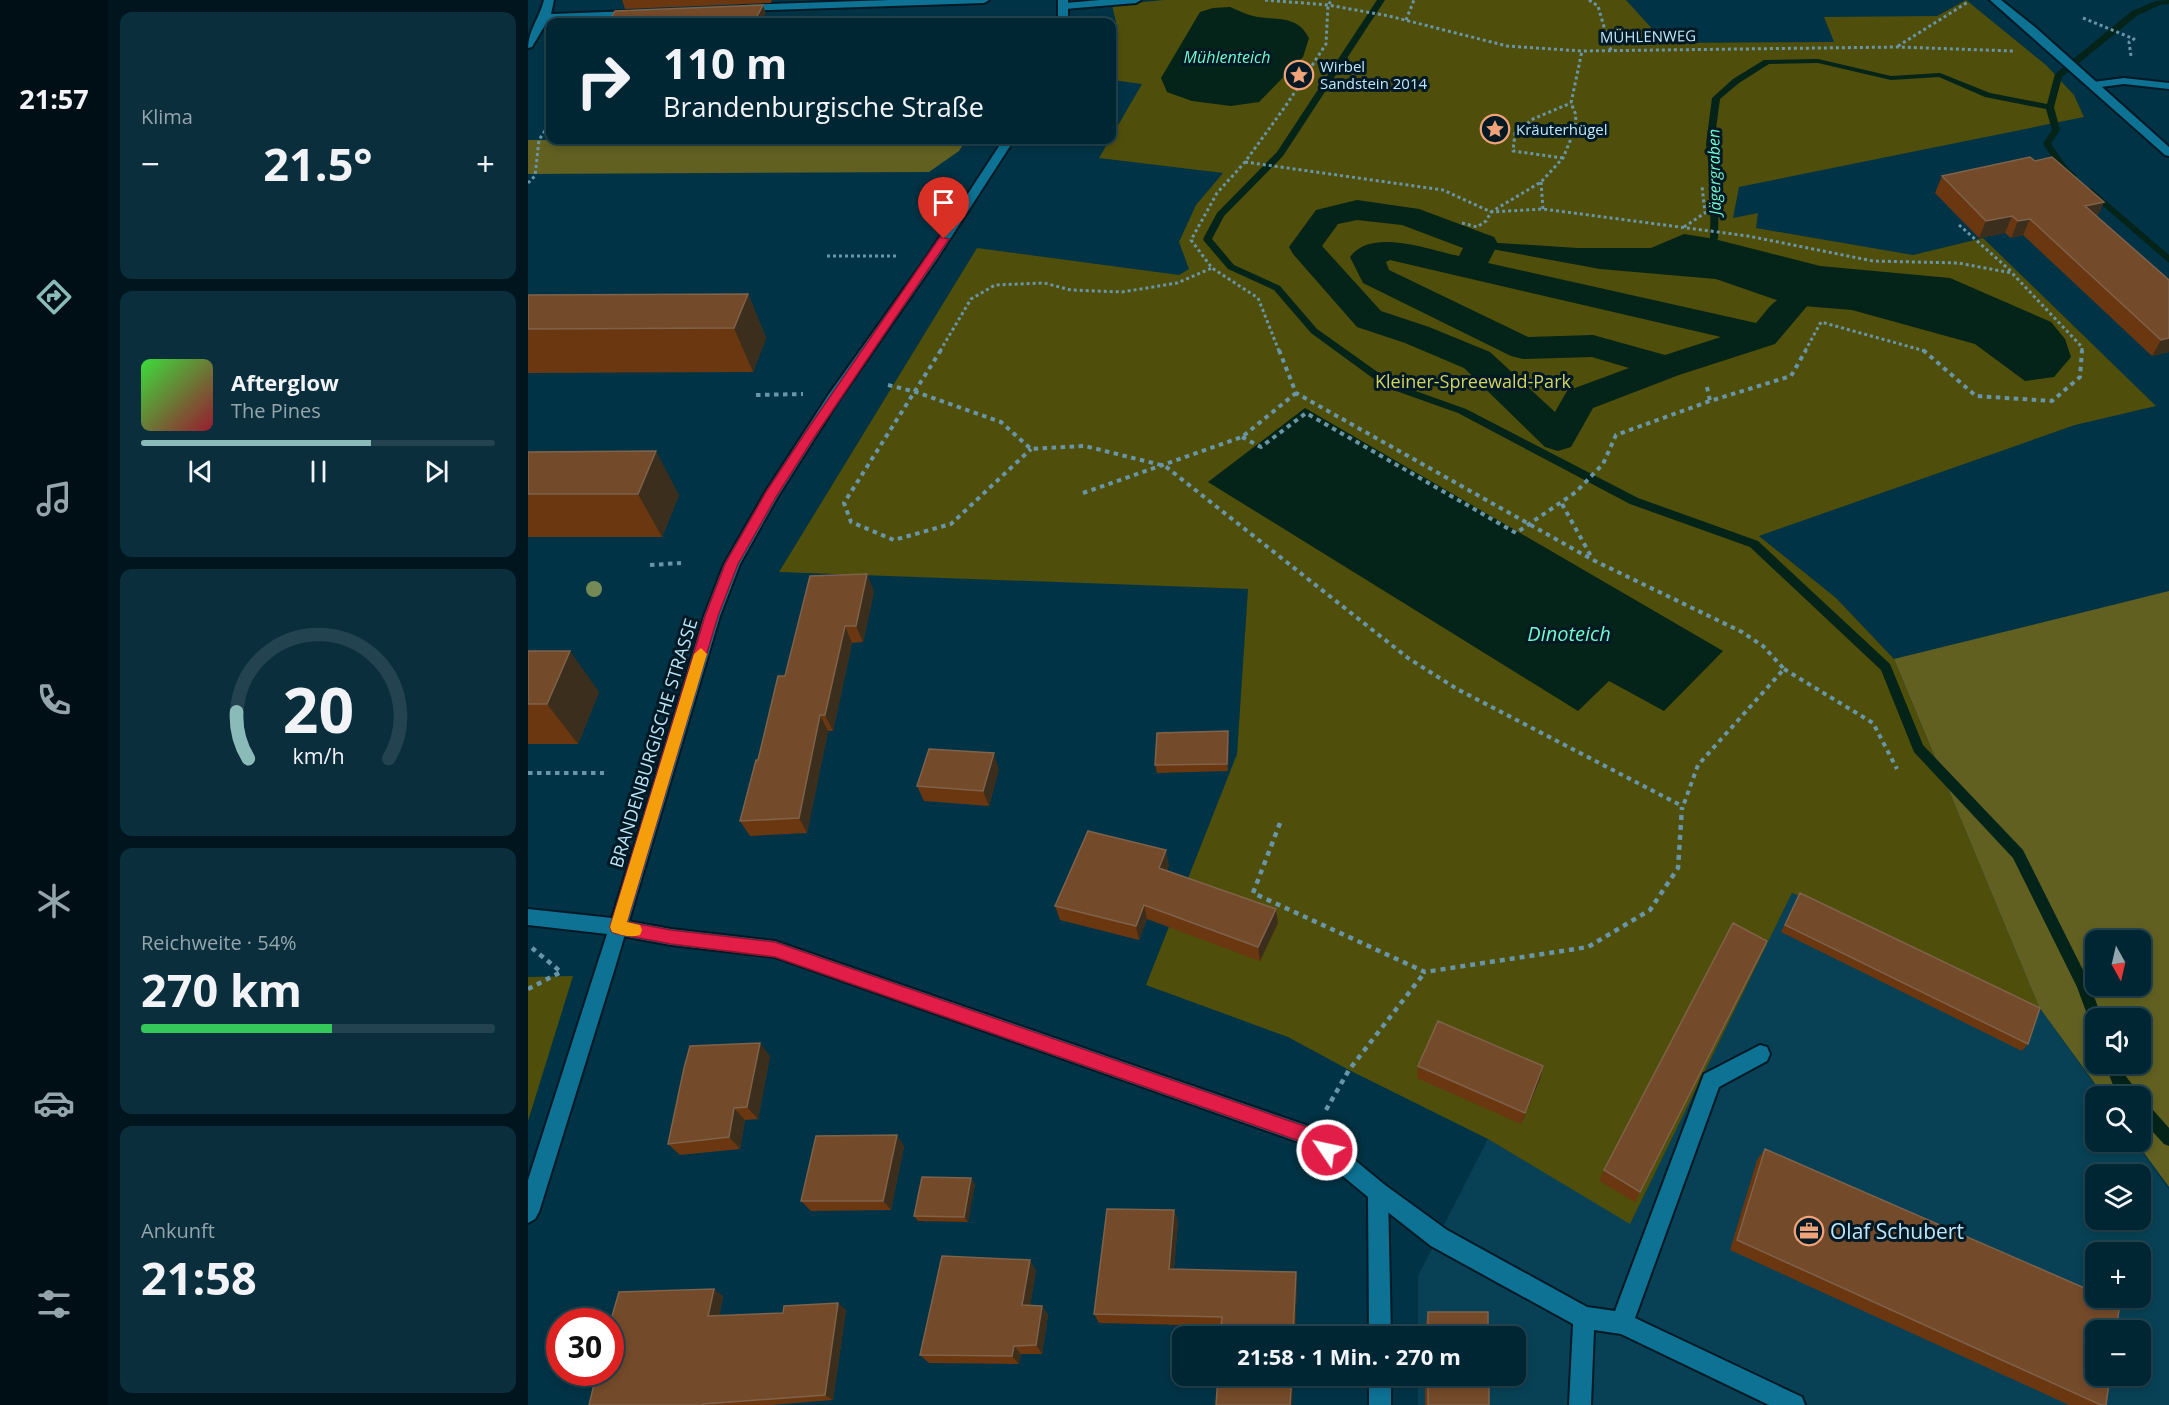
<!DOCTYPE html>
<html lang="de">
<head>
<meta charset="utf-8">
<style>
	body { margin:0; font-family:"Open Sans",sans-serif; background:#0a2e3c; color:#f1f3f6; height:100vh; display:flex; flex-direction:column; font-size:22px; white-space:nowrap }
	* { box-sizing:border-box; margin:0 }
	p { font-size:20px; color:#95a5ac }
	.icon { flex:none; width:33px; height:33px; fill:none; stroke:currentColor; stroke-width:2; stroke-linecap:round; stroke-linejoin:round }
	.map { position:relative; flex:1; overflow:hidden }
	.drawer { display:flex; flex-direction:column; gap:12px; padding:12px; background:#00151d; width:420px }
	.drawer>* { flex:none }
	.banner { position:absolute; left:18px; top:18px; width:570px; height:126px; border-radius:12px; box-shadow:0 3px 9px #0003,0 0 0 2px #22434f; background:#002634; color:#f1f3f6; overflow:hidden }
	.needle { width:39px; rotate:172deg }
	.controls { position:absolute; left:1557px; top:930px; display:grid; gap:12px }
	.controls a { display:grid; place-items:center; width:66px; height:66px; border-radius:12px; background:#002634; box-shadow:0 3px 9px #0003,0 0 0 2px #22434f; font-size:30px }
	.speed { position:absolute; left:18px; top:1308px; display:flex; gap:12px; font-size:30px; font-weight:700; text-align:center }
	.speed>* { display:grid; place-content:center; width:78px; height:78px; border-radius:50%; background:#002634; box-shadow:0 3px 9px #0003,0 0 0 2px #22434f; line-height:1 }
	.speed .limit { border:9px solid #d22; background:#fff; color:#111 }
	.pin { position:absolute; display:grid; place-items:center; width:51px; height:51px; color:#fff; margin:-62px -26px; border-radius:50% 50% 50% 0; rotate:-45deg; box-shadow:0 0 6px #0007 }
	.pin .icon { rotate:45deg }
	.me { position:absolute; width:66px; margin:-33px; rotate:304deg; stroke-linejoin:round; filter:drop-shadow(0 0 4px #0008) }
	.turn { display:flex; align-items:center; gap:21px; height:126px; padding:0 18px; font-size:27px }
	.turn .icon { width:78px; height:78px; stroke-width:2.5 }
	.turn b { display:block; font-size:42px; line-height:51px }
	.big { font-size:45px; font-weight:700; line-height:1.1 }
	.drawer .widget { flex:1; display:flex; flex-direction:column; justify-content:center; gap:9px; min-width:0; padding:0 21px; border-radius:12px; background:#0a2e3c }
	.drawer .dial { align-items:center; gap:0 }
	.dial svg { height:156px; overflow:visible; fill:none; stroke:#22434f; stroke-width:7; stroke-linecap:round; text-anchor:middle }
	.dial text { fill:#f1f3f6; stroke:none }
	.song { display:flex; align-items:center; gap:18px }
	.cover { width:72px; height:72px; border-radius:9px; background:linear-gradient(135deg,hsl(120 70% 55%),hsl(350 70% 35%)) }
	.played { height:6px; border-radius:3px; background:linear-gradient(90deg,#8bbbb9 65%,#22434f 65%) }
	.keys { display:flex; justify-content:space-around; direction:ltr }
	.heat { display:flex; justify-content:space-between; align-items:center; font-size:33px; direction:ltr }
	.charge { height:9px; border-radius:4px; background:linear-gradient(90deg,#34c759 54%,#22434f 0) }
	.trip { position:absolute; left:644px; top:1326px; width:354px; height:60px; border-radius:12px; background:#002634; box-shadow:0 3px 9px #0003,0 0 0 2px #22434f; font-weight:700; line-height:60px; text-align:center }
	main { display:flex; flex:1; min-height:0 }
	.tabs { display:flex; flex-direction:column; width:108px; justify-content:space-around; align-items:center; background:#000f15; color:#95a5ac }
	.tabs .icon { width:42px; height:42px }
	.tabs .selected { color:#8bbbb9 }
	.tabs b { font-size:27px; color:#f1f3f6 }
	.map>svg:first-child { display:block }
</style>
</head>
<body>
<main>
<nav class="tabs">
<b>21:57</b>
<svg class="icon selected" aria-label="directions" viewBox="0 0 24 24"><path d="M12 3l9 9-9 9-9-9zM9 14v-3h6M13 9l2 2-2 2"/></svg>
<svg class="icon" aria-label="music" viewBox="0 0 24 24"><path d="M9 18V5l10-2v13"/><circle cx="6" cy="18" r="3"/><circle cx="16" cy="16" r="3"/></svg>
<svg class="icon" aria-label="phone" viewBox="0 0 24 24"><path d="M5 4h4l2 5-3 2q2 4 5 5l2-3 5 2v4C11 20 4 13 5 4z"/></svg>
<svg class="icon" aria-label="climate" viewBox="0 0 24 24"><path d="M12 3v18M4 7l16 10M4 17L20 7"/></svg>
<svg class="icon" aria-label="car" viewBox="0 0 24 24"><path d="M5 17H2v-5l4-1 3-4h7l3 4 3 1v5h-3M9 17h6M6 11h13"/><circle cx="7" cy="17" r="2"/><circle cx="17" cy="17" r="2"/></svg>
<svg class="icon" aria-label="filters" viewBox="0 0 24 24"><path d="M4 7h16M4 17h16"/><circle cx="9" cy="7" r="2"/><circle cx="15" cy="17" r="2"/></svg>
</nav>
<section class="drawer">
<div class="widget"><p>Klima</p>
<div class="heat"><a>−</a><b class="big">21.5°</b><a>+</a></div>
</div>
<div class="widget">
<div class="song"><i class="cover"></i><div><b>Afterglow</b><p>The Pines</p></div></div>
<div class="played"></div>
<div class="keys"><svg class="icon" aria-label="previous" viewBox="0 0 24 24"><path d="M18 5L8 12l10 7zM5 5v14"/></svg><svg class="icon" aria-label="pause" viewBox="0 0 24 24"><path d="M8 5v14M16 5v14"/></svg><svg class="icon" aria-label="next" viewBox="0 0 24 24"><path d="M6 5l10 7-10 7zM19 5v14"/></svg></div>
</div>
<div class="widget dial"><svg viewBox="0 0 100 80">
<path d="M14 69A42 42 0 1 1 86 69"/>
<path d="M14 69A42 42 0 0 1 8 45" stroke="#8bbbb9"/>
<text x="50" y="56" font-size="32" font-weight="700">20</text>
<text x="50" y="72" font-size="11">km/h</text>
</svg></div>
<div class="widget"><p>Reichweite · 54%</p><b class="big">270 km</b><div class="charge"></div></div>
<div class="widget"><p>Ankunft</p><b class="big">21:58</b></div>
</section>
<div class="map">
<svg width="1641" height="1405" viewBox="0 0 1641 1405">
	<rect width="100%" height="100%" fill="#003345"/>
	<!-- built -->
	<path fill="#084155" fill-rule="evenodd" d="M1264,893L1511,1007L1575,1096H1568V1142H1607L1641,1190V1405H890V1376H987V1336H890V1276L960,1139L1102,1223ZM1568,1174H1612V1220H1568ZM1568,1252H1612V1298H1568ZM1568,1330H1612V1376H1568Z"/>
	<!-- green -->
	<path fill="#4f4e0a" d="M636,0H1098L1137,43L1306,42L1296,17L1409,16L1438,0L1518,65L1546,95L1556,117L1211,187L1205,218L1230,213L1228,228L1385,255L1455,238L1628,406L1547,425L1231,536L1308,598L1366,659L1511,1007L1264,893L1102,1224L960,1139L821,1070L760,1037L618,985L709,754L720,589L251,572L449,248L651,275L661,269L651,242L668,205L695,173L571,158L614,84L584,80V30L588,22L584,5Z
		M45,976L0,1121V977Z"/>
	<!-- forest -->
	<path fill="#616021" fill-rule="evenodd" d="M493,16L492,22H50H53Z
		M0,140H438L431,151L401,172L0,174Z
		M1641,591V1187L1608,1142H1612V1096H1576L1511,1007L1366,659ZM1568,940H1612V986H1568ZM1568,1018H1612V1064H1568Z"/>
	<!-- water -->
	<path fill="#042319" d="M702,7C710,10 717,14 725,16C747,21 769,14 781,38L775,57L731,102L703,106L664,101L639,92L633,78L672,12L685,8Z
		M1156,234L1186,239L1292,266L1422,278L1523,322L1537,339L1543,357L1526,377L1497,381L1447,344L1324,310L1263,305L1188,279L1072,269L953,247L955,242L1049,248H1123Z
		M777,408L1195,651L1136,711L1081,681L1050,711L680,482Z"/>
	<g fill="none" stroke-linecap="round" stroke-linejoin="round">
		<!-- stream -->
		<path fill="#042319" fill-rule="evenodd" d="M849,0H857L755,156L696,216L684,239L706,265L752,286L789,329L865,383L938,409L1110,498L1230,541L1362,664L1395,745L1495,850L1560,980L1574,1018H1568V1026L1563,1025L1549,987L1485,858L1386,752L1353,670L1222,547L1102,504L930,413L857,387L783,333L746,290L700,269L676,241L675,239L689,213L749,152Z
			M1641,0V4L1632,5L1610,15L1534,77L1526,107L1532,130L1523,144L1540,168L1549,176L1545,179L1534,172L1515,144L1524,130L1518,109L1457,97L1411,77L1363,80L1290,63L1241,64L1211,83L1192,99L1186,144L1191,184L1190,239L1186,242L1182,239L1183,184L1178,144L1184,98L1205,79L1236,60L1290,59L1363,76L1412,73L1462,93L1519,104L1527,74L1604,11L1628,1Z
			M1563,188L1641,255V263L1560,193V189Z
			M1577,1064H1591C1596,1077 1607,1085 1611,1096H1595L1585,1085Z
			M1612,1099L1617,1101L1641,1128V1146L1636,1144L1612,1118Z"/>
		<!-- canal -->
		<path fill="#042319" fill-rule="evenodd" d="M829,200L891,209L966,237L970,244L960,263L1228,323C1243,306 1249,291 1275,297L1280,305L1247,344L1151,375L1065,408L1043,447L1030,451L1017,447L936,368L877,343L829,327L765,254L761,247L788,210ZM829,220L874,225L935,248L931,256C902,250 843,227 822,257L835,283L983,356L995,359L1064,357L1101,368L1039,391L1027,412L962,352L901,327L853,311L794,246L810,224ZM862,260L1193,337L1137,355L1065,335L1000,337L861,270L858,262Z"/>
		<!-- service casing -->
		<g stroke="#001924" stroke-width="4">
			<path id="service" d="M572,0H613L608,3L537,9L532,6L537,3Z
				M1232,1045L1239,1047L1242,1054L1239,1061L1191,1087L1107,1318L1274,1397L1277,1405H1241L1093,1334L1066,1330L1063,1405H1041L1045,1324L903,1246L843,1199L840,1192L843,1185L850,1182L857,1185L919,1230L1059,1307L1087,1311L1176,1074Z"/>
		</g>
		<!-- minor casing -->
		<g stroke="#001924" stroke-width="4">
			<path id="minor" d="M16,0H26L23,14L106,11L111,14L106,17L20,20L4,47L0,48C0,31 12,17 16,0Z
				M362,0H461L456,3L213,11L208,8L213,5Z
				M1596,78L1641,83V89L1596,84L1565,88L1560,85L1565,82Z
				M89,919L143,929L247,941L789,1129L857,1185L860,1192L863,1336H841L840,1197L776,1144L247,957L143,945L89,935L82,933L80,927L82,921Z
				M841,1376H863V1405H841Z"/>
		</g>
		<!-- tertiary casing -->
		<g stroke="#001924" stroke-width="4">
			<path id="tertiary" d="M530,0H540V22H530Z
				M1462,0H1473L1507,27L1641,147V156L1637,155Z
				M475,140H486L409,259L311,400L249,498L212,564L192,616L86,971L11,1212L7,1219L0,1223V1180L79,934L0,925V909L84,918L176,616L196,564L238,491L301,394L398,258Z"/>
		</g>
		<!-- path-far2 -->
		<path stroke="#6895a7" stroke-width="3" stroke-dasharray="3 3" stroke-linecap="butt" d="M737,0L800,5L861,16L979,46L1054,51L1370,47L1485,51
			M1061,0L1070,6L1083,51
			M1555,18L1606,39L1601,42L1603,56
			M878,20L886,0
			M1370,46L1440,2
			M1035,158L985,151L987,133L1005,119L1043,103
			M717,162L915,190L963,212L1015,209L1220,236L1345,261L1430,263L1484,273L1554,347V351
			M1013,182L1015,209
			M0,183L7,176L11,140L22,123
			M934,223L949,227L958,221L963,212L1013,182L1035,158L1047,129L1048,115L1043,103L1054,51
			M1431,225L1484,272
			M1156,227L1177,213L1174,186
			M299,256H371
			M412,351L443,299L467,285L516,283L543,290L594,292L649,283L684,268
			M751,351L730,298L684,268L663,240L689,193L717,162L759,104L798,44L800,5L804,0
			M1277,351L1293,322L1397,351"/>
		<!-- path-far1 -->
		<path stroke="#6895a7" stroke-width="4" stroke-dasharray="4.5 4.5" stroke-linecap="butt" d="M413,350L316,503L323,522L366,540L423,524L503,449
			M751,350L768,393L1065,560L1214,632L1235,646L1256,669L1170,765L1154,809
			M1395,350L1448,396L1524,401L1552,377L1554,350
			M360,385L388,392L473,422L503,449L557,446L637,466L880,658L929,689L1154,806
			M1179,387L1182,401
			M228,395L275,394
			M714,437L733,447L778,413L988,533L1048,492L1075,464L1088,435L1182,401L1263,376L1278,350
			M555,493L714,437L768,393
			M1034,504L1064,558
			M122,565L153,563
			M1256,669L1345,723L1369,769
			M0,773H76"/>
		<!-- path -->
		<path stroke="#6895a7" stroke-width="4.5" stroke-dasharray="5 5" stroke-linecap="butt" d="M752,823L725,893L897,972L1060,947L1122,910L1150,868L1154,807
			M0,989L33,972L4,948
			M798,1110L821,1070L897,972"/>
		<!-- service -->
		<use href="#service" fill="#0d7294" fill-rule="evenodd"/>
		<!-- minor -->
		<use href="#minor" fill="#0d7294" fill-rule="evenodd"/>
		<!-- tertiary -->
		<use href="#tertiary" fill="#0d7294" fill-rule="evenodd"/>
	</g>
	<!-- trees -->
	<circle fill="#758a55" cx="66" cy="589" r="8"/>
	<!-- wall -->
	<path fill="#6a3711" d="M94,0H244L243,3L97,9Z
		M22,118V135H21L17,126Z
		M1507,161L1576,202L1569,216L1641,352L1624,356L1495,235L1483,238L1477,233L1451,238L1407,193L1414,176Z
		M220,294L238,338L225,372L0,373V295Z
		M0,452L151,495L134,537H0Z
		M346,591L335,642L324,643L305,731H300L279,833L222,836L212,821L230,760L257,676Z
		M0,651L71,692L50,744H0Z
		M701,739L700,771L629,773L627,765Z
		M471,769L461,806L396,801L389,786Z
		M641,865L639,871L750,923L732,961L619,919L611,940L532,920L527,906Z
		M1272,893L1500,1044L1494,1051L1253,932Z
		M1239,941L1107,1202L1071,1181L1076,1170Z
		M242,1056L230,1119L217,1120L212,1149L152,1155L140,1144Z
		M890,1066H1015L1012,1079L993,1124L889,1078Z
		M376,1146L363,1210L283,1211L273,1201Z
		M1237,1149L1578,1405H1541L1202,1250L1229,1160Z
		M443,1178L447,1184L440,1222L390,1221L386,1216Z
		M646,1210L650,1221L646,1269L768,1272L769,1281L767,1336H692L693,1326L571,1323L566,1314Z
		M508,1270L502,1305L514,1306L520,1315L514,1354H493L491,1364L401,1363L392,1355Z
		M195,1296L191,1316L318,1310L305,1400L244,1405H61Z
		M900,1312L960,1336H897V1329Z
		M897,1376H961V1405H897Z"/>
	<!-- shaded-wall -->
	<path fill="#3c2e1c" d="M235,5L238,14L233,22H226Z
		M1576,202L1568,218L1557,206Z
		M1484,216L1477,233L1451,238L1458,221Z
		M1502,219L1495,235L1483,238L1490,221Z
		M220,294L238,338L225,372L206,328Z
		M1641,338V352L1624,356L1633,340Z
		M128,451L151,495L134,537L110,494Z
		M339,574L346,591L335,642L328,626Z
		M317,626L324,643L305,731L297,715Z
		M42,651L71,692L50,744L19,704Z
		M292,715L300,731L279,833L271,818Z
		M700,731L701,739L700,771L699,764Z
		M466,753L471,769L461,806L455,791Z
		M638,850L641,865L634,883L631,868Z
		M616,905L619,919L611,940L608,926Z
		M748,909L750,923L732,961L730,947Z
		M232,1043L242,1056L230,1119L219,1107Z
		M1015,1066L1012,1079L993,1124L997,1113Z
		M206,1108L217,1120L212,1149L201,1137Z
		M369,1135L376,1146L363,1210L355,1201Z
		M443,1178L447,1184L440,1222L436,1217Z
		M646,1210L650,1221L645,1279L641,1269Z
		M502,1260L508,1270L501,1314L494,1305Z
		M768,1272L769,1281L767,1336H765Z
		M186,1289L195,1296L190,1323L180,1316Z
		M310,1303L318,1310L305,1400L297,1395Z
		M514,1306L520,1315L514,1354L508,1345Z
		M486,1346L493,1354L491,1364L484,1356Z
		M764,1376H765L764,1405H762Z"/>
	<!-- building -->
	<path fill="#734a2a" stroke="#7f624a" stroke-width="1.5" d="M235,5L226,22H81L87,11Z
		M22,118V126H17Z
		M1502,157L1507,161L1524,157L1576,202L1557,206L1641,280V338L1633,340L1502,219L1490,221L1484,216L1458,221L1414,176Z
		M220,294L206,328L0,329V295Z
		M128,451L110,494H0V452Z
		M339,574L328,626H317L297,715H292L271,818L212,821L228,760H230L250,676H257L282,576Z
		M0,651H42L19,704H0Z
		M700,731L699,764L627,765L629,733Z
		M401,749L466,753L455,791L389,786Z
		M560,831L638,850L631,868L748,909L730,947L616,905L608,926L527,906Z
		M1272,893L1512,1008L1500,1044L1257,925Z
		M1205,923L1239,941L1112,1192L1076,1170Z
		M910,1021L1015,1066L997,1113L890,1066Z
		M232,1043L219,1107L206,1108L201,1137L140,1144L156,1068L162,1046Z
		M369,1135L355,1201H273L288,1136Z
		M1237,1149L1568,1293V1298H1578L1592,1303L1588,1330H1568V1376H1582L1578,1405H1573L1209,1240Z
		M394,1177L443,1178L436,1217L386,1216Z
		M579,1209L646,1210L641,1269L768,1272L765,1336H692L694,1317L566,1314Z
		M414,1256L502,1260L494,1305L514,1306L508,1345L486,1346L484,1356L392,1355Z
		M186,1289L180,1316L255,1313L256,1306L310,1303L297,1395L175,1404V1405H61L69,1372H82V1323L91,1292Z
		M900,1312H960V1336H900Z
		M690,1376H764L762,1405H688Z
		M900,1376H961V1405H900Z"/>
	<!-- route -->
	<path fill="#e11d48" stroke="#92132f" stroke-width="1.5" d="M412,237L421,239L285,439L248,497L210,564L190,616L99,922L143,930L247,942L782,1128L805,1145L808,1150L805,1156L799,1159L777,1143L247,957L143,944L90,934L84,932L82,927L177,616L197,564L238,492L277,433Z"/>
	<!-- slow -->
	<path fill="#f59e0b" d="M173,648L179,654L99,922L112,925L114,930L112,935C103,938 93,935 84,932L82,927L166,654Z"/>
	<!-- icons -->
	<defs>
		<g id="sight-ring" transform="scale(1.5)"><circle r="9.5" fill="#001924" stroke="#f0a279" stroke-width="1.5"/><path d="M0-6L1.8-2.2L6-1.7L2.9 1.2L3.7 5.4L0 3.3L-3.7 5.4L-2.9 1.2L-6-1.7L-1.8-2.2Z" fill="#f0a279"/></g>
		<g id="office-ring" transform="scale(1.5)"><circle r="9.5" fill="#001924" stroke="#f0a279" stroke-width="1.5"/><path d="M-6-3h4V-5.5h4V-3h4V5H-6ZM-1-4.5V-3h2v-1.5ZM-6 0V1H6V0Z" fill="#f0a279"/></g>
	</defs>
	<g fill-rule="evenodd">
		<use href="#sight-ring" x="771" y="75"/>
		<use href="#sight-ring" x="967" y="129"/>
		<use href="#office-ring" x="1281" y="1231"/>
	</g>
	<g text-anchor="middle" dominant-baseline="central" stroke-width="6" stroke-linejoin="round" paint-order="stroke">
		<!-- far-street labels -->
		<g font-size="15" fill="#bee6f8" stroke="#001924">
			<text transform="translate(1120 36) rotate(-1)">MÜHLENWEG</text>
		</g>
		<!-- far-poi labels -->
		<g font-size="15" fill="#bee6f8" stroke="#001924" text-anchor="start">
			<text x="792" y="66">Wirbel<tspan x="792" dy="17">Sandstein 2014</tspan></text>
			<text x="988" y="129">Kräuterhügel</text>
		</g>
		<!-- far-water labels -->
		<g font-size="16" font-style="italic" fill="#74facd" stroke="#001924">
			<text x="699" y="57">Mühlenteich</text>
			<text transform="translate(1186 172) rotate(-91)">Jägergraben</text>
		</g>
		<!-- park labels -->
		<g font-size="18" fill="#d4d262" stroke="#001924">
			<text x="945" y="381">Kleiner-Spreewald-Park</text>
		</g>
		<!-- street labels -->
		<g font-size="18" fill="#bee6f8" stroke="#001924">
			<text transform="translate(125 743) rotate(-73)">BRANDENBURGISCHE STRASSE</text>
		</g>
		<!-- water labels -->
		<g font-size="20" font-style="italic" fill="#74facd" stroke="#001924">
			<text x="1041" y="633">Dinoteich</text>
		</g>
		<!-- near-poi labels -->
		<g font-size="21" fill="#bee6f8" stroke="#001924" text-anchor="start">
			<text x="1302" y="1231">Olaf Schubert</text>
		</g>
	</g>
</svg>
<div class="controls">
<a><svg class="needle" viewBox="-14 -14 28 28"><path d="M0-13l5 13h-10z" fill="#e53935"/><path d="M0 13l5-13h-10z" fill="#95a5ac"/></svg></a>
<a><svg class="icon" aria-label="sound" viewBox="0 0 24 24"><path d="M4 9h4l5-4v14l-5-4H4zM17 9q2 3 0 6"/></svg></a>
<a><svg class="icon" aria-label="search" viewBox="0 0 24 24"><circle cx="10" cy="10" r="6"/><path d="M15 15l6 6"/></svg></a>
<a><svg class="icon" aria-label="layers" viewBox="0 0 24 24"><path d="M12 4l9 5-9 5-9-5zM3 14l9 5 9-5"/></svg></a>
<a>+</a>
<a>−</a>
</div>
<div class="speed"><div class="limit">30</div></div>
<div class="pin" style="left:416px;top:239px;background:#d93025"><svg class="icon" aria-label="arrive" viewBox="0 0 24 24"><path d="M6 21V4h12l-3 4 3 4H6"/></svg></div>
<svg class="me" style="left:799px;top:1150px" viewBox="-20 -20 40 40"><circle r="17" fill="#e11d48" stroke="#fff" stroke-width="3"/><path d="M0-11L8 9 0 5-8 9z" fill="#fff"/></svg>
<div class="trip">21:58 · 1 Min. · 270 m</div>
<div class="banner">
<div class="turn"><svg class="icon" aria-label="right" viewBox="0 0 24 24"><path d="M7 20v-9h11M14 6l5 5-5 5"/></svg><div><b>110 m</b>Brandenburgische Straße</div></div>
</div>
</div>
</main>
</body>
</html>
